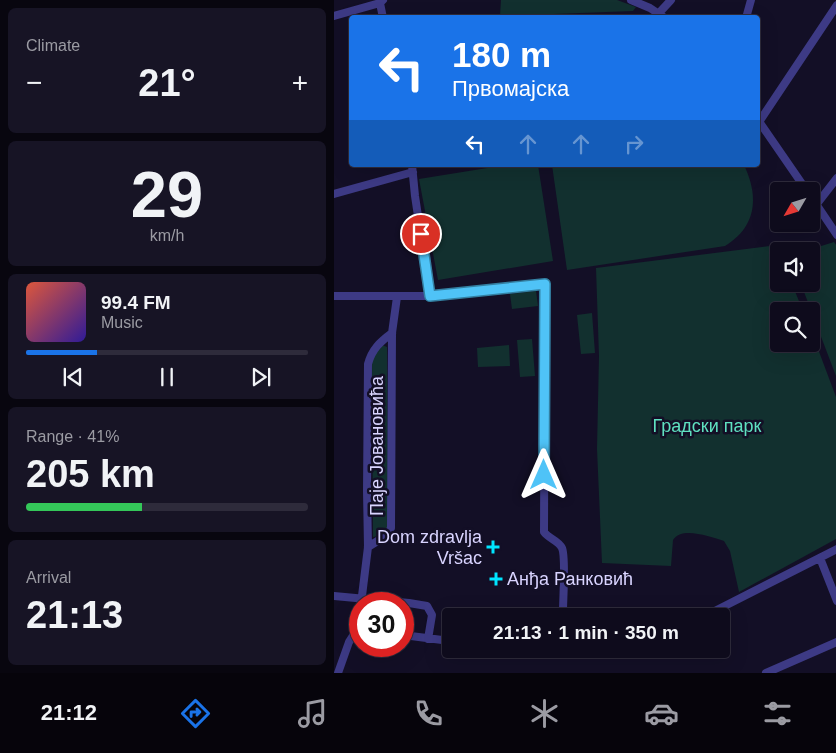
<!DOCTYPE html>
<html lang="en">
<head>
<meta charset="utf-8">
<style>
	body { margin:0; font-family:Helvetica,sans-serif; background:#171425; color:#f1f3f6; height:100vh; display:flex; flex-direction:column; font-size:19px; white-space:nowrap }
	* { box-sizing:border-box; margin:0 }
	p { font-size:16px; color:#9b9ba3 }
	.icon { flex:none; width:28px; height:28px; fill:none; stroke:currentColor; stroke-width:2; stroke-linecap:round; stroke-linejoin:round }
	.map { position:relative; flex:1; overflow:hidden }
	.sheet { display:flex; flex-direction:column; gap:8px; padding:8px; background:#08060f; width:334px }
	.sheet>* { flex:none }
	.banner { position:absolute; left:15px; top:15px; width:411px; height:152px; border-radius:5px; box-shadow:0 5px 20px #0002,0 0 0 1px #2e2b3b; background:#1a73e8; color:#fff; overflow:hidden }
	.needle { width:32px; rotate:231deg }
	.buttons { position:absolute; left:436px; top:182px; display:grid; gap:10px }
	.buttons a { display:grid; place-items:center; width:50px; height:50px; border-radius:5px; background:#0e0b1c; box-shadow:0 5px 20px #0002,0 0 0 1px #2e2b3b; font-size:25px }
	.speed { position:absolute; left:15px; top:592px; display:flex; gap:10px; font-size:25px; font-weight:700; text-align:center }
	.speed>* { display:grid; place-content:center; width:65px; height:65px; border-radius:50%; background:#0e0b1c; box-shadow:0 5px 20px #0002,0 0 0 1px #2e2b3b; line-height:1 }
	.speed .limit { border:8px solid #d22; background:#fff; color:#111 }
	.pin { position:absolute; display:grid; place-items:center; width:42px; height:42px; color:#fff; margin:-21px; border:2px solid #fff; border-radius:50%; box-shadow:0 1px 5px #0007 }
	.me { position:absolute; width:55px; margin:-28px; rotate:0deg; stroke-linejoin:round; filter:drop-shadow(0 0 4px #0008) }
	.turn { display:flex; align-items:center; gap:18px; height:105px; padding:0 20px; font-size:22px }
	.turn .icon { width:65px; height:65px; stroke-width:2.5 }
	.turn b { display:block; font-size:35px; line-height:42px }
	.lanes { display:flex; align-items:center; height:48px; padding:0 20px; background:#0003; justify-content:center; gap:25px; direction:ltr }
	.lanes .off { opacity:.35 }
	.big { font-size:38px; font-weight:700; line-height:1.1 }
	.sheet .widget { flex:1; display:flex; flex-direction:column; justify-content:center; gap:8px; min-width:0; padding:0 18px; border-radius:8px; background:#171425 }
	.sheet .dial { align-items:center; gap:0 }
	.dial b { font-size:65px; line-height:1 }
	.song { display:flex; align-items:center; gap:15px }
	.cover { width:60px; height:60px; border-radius:8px; background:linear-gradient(135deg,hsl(10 70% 55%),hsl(250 70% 35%)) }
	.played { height:5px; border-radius:2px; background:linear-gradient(90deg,#1a73e8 25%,#2e2b3b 25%) }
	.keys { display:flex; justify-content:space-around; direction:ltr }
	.heat { display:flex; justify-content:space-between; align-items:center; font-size:28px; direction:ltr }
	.charge { height:8px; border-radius:4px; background:linear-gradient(90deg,#34c759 41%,#2e2b3b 0) }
	.trip { position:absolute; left:108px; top:608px; width:288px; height:50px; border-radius:5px; background:#0e0b1c; box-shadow:0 5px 20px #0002,0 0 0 1px #2e2b3b; font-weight:700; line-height:50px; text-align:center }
	.menu { display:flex; height:80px; justify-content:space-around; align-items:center; background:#06040b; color:#9b9ba3 }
	.menu .icon { width:35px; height:35px }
	.menu .active { color:#1a73e8 }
	.menu b { font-size:22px; color:#f1f3f6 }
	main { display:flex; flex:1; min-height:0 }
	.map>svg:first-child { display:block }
</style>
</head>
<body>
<main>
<section class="sheet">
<div class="widget"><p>Climate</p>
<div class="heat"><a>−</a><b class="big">21°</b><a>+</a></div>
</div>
<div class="widget dial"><b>29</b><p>km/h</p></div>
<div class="widget">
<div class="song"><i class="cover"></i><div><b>99.4 FM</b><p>Music</p></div></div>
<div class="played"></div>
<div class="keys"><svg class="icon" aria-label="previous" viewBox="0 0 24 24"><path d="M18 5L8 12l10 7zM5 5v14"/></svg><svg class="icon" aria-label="pause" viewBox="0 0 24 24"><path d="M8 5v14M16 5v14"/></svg><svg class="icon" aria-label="next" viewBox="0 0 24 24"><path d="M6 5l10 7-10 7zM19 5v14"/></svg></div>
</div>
<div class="widget"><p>Range · 41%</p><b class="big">205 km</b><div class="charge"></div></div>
<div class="widget"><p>Arrival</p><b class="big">21:13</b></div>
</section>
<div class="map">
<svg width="503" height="673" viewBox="0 0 503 673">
	<rect width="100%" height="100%" fill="#130f26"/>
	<!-- green -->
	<path fill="#12302f" d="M167,0H283L302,7L299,11L166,16Z
		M172,165H204L219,261L104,280L85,179Z
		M218,165H410C425,196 423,227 391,246L233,270Z
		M500,242L503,246L502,376L467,284H478V251H471Z
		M444,245L446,251L445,284H458L469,311H445V344H478V333L502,397V539L405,592L396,551L390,541C376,537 348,526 339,540L337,566L268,563L263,449L265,356L262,268Z
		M202,291L204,306L178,309L176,294Z
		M258,313L261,353L247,354L243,315Z
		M198,339L201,376L186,377L183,340Z
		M48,345L53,347L54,525C52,532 47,536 39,537L38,362L40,354Z
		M175,345L176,366L144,367L143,348Z"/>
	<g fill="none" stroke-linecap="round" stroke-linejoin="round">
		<!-- street -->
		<path stroke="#3d3a85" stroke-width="8" d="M297,0L316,8L331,18
			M46,3L49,18
			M325,13L337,0
			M0,16L46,3L49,0
			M412,18L417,0
			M424,120L473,191
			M425,122L503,5
			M78,165L81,196L96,296
			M0,194L79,172
			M478,198L503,235
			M482,205L503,178
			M0,296H96L211,284L210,532C215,539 224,540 228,548C232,556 229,599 229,611L215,612L211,616
			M34,547L53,535L57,528L58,333L63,297
			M486,558L503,601
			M0,596L75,603L93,606L98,615L94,639
			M27,604L34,547L33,491L34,364C38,349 46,342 58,333
			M371,616L503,549
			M69,635L116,641
			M4,673L15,642L24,628L26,613
			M432,673L503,642"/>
	</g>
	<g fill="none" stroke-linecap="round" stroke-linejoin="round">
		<!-- route casing -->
		<g stroke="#337fa1" stroke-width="12">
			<path id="route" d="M87,234L96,296L211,284L210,475"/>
		</g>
		<!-- route -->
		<use href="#route" stroke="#4fc3f7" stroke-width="9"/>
	</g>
	<!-- markers -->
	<g fill="#00e5ff" stroke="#130f26" stroke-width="2">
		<path d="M156.5 539.5h5v5h5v5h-5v5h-5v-5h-5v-5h5z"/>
		<path d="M159.5 571.5h5v5h5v5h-5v5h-5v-5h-5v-5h5z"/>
	</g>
	<g text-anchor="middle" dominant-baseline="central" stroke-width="5" stroke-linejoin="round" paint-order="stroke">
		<!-- park labels -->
		<g font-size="18" fill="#5fe0c0" stroke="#130f26">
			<text x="373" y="426">Градски парк</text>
		</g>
		<!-- street labels -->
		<g font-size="18" fill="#d9d4ff" stroke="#130f26">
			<text transform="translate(43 446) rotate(-90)">Паје Јовановића</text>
		</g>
		<!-- poi labels -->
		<g font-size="18" fill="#d9d4ff" stroke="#130f26" text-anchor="end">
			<text x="148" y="537">Dom zdravlja<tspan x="148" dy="21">Vršac</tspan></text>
			<text x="173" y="579" text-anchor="start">Анђа Ранковић</text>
		</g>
	</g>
</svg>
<div class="buttons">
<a><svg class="needle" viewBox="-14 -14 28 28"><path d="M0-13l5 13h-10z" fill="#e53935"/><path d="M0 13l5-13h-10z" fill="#9b9ba3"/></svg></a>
<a><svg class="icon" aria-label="sound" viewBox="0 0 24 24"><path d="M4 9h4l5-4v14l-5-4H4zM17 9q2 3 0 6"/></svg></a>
<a><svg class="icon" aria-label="search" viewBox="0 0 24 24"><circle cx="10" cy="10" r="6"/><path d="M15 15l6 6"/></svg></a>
</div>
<div class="speed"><div class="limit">30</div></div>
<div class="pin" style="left:87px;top:234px;background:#d93025"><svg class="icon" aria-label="arrive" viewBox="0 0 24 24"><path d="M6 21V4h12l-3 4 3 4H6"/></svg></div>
<svg class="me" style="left:210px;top:475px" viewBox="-20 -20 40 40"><path d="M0-17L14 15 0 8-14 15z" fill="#4fc3f7" stroke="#fff" stroke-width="4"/></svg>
<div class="trip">21:13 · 1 min · 350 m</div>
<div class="banner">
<div class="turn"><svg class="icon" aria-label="left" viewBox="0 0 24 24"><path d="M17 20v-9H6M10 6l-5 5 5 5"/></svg><div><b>180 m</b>Првомајска</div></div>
<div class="lanes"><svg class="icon" aria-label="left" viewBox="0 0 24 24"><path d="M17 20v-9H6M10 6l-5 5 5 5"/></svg><svg class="icon off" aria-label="ahead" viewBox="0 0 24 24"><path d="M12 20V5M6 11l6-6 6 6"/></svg><svg class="icon off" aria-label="ahead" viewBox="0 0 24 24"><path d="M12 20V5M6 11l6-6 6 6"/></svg><svg class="icon off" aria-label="right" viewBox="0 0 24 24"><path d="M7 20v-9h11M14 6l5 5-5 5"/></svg></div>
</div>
</div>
</main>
<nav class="menu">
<b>21:12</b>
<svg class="icon active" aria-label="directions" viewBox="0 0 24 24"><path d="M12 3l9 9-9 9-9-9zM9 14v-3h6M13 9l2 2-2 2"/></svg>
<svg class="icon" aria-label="music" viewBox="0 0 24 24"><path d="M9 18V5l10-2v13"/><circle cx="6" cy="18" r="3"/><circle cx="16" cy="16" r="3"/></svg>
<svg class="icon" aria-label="phone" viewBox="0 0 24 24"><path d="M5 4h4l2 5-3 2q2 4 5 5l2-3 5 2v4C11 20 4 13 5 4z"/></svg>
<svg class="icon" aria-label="climate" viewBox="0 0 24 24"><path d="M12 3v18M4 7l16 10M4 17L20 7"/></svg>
<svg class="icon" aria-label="car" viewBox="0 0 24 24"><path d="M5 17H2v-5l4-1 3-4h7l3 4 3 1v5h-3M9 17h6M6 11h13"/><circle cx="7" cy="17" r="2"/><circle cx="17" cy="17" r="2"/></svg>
<svg class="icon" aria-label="filters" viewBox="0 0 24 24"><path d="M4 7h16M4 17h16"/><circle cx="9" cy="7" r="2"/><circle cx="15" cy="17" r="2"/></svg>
</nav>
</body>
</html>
